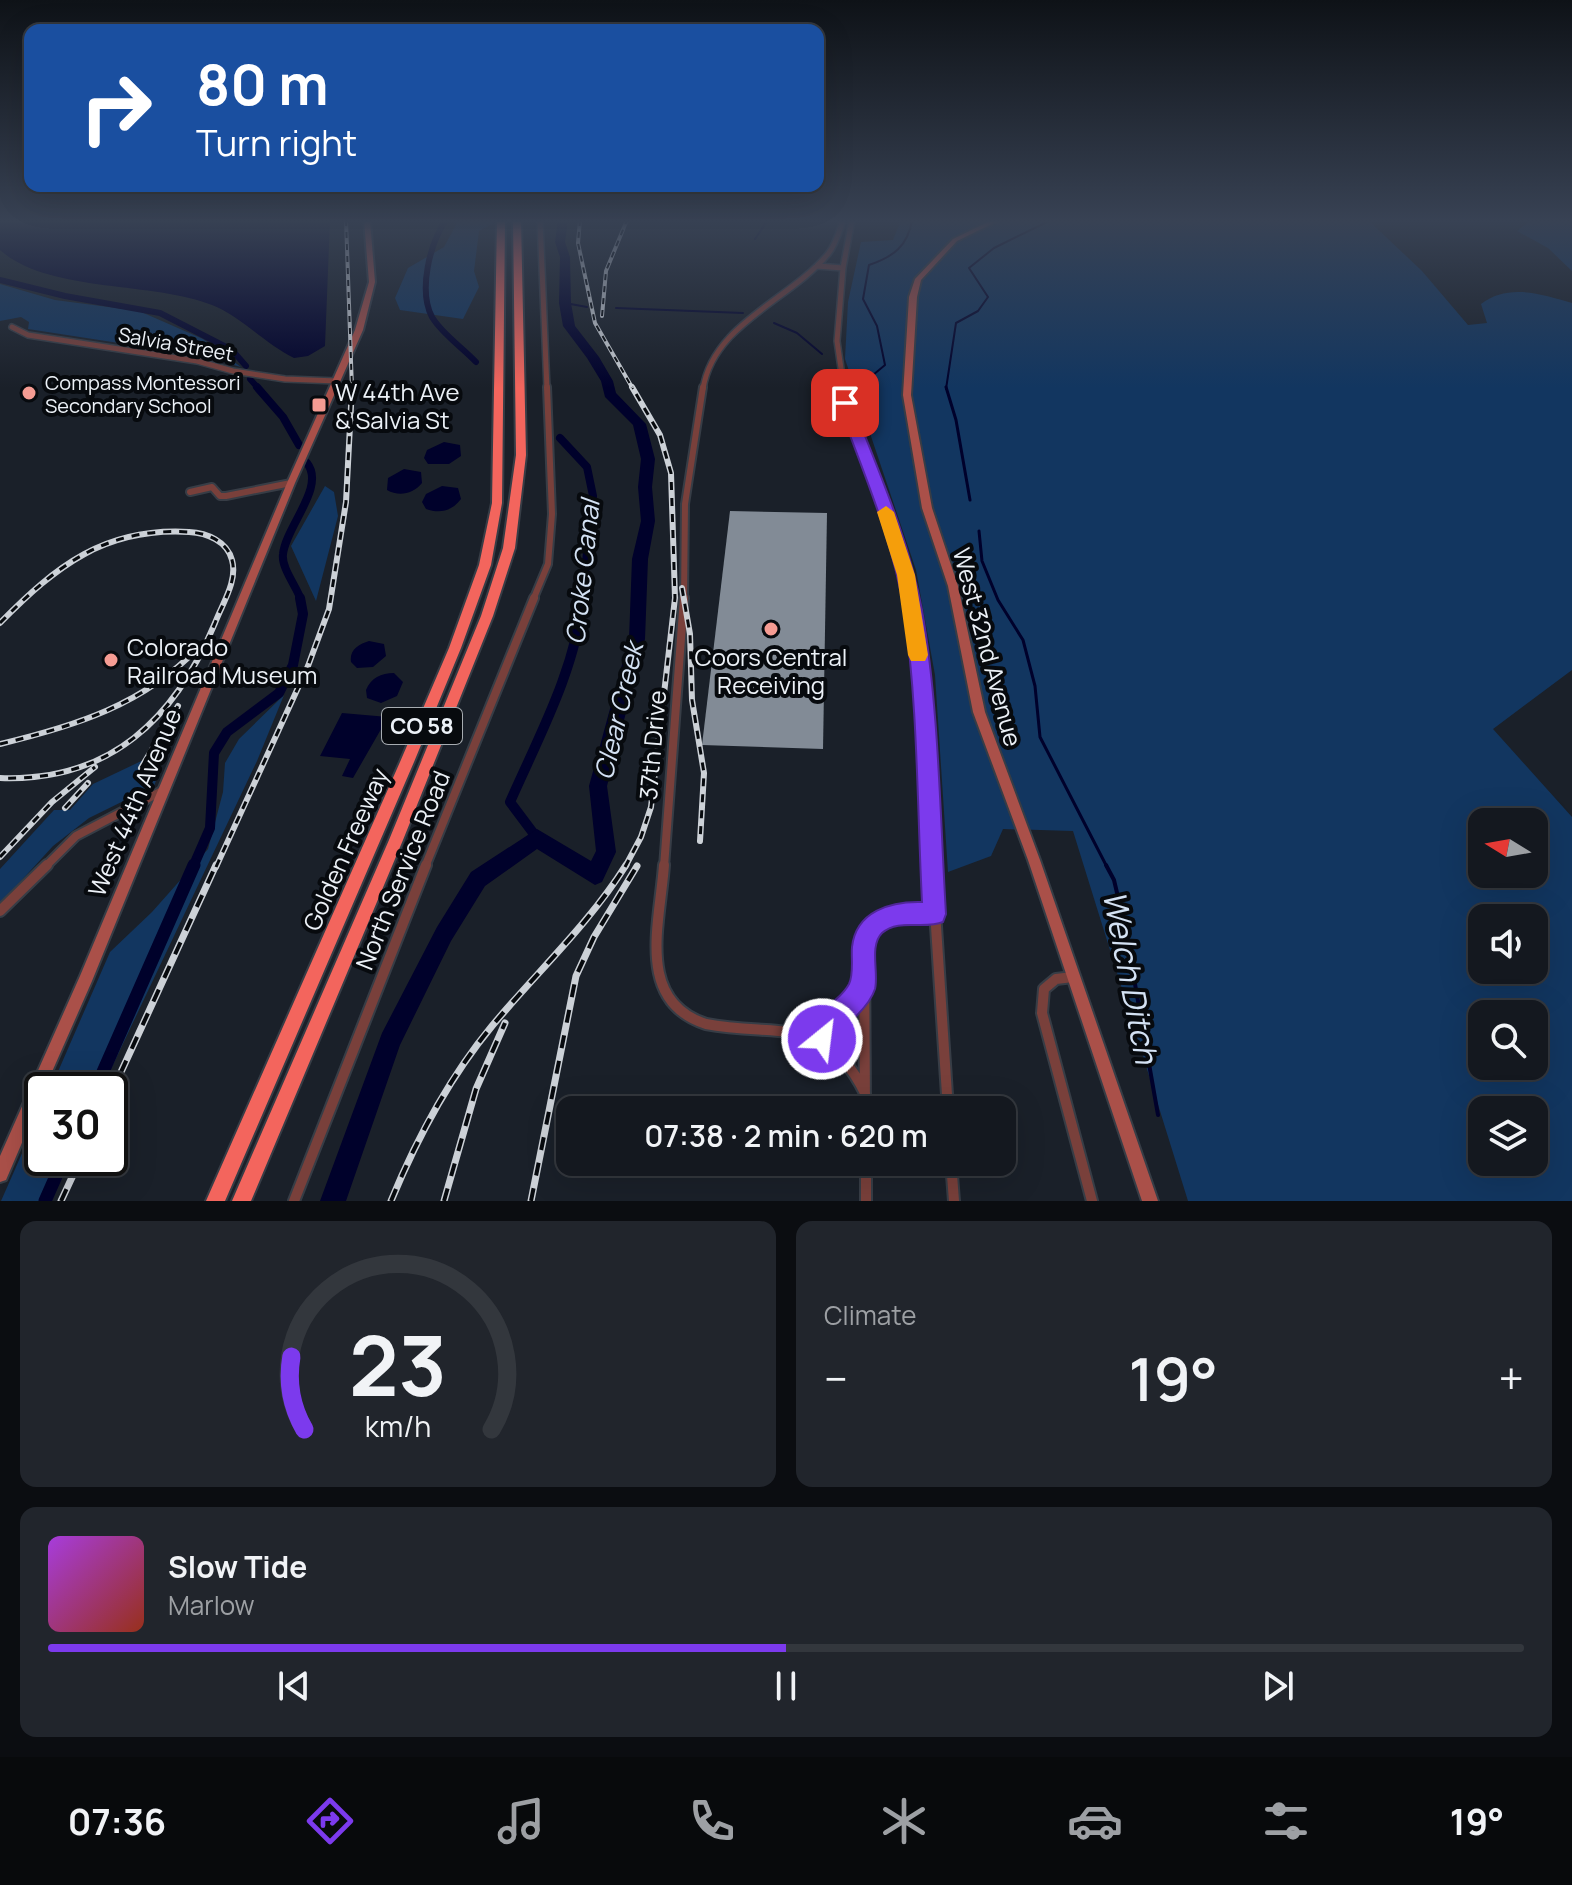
<!DOCTYPE html>
<html lang="en">
<head>
<meta charset="utf-8">
<style>
	body { margin:0; font-family:Manrope,sans-serif; background:#21252c; color:#f1f3f6; height:100vh; display:flex; flex-direction:column; font-size:30px; white-space:nowrap }
	* { box-sizing:border-box; margin:0 }
	p { font-size:26px; color:#9da0a4 }
	.icon { flex:none; width:44px; height:44px; fill:none; stroke:currentColor; stroke-width:2; stroke-linecap:round; stroke-linejoin:round }
	.map { position:relative; height:1201px; overflow:hidden }
	.drawer { display:flex; flex-direction:column; gap:20px; padding:20px; background:#0b0d11; flex:1 }
	.drawer>* { flex:none }
	.hud { position:absolute; left:24px; top:24px; width:800px; height:168px; border-radius:16px; box-shadow:0 8px 32px #0002,0 0 0 2px #33373d; background:#1a4fa0; color:#fff; overflow:hidden }
	.needle { width:52px; rotate:281deg }
	.fabs { position:absolute; left:1468px; top:808px; display:grid; gap:16px }
	.fabs a { display:grid; place-items:center; width:80px; height:80px; border-radius:16px; background:#14181f; box-shadow:0 8px 32px #0002,0 0 0 2px #33373d; font-size:40px }
	.speed { position:absolute; left:24px; top:1072px; display:flex; gap:16px; font-size:40px; font-weight:700; text-align:center }
	.speed>* { display:grid; place-content:center; width:104px; height:104px; border-radius:50%; background:#14181f; box-shadow:0 8px 32px #0002,0 0 0 2px #33373d; line-height:1 }
	.speed .limit { border:4px solid #111; border-radius:12px; background:#fff; color:#111 }
	.pin { position:absolute; display:grid; place-items:center; width:68px; height:68px; color:#fff; margin:-34px; border-radius:16px; box-shadow:0 4px 12px #0006 }
	.me { position:absolute; width:88px; margin:-44px; rotate:29deg; stroke-linejoin:round; filter:drop-shadow(0 0 6px #0008) }
	.turn { display:flex; align-items:center; gap:28px; height:168px; padding:0 40px; font-size:36px }
	.turn .icon { width:104px; height:104px; stroke-width:2.5 }
	.turn b { display:block; font-size:56px; line-height:68px }
	.big { font-size:60px; font-weight:600; line-height:1.1 }
	.drawer .tile { flex:1; display:flex; flex-direction:column; justify-content:center; gap:12px; min-width:0; padding:0 28px; border-radius:16px; background:#21252c }
	.drawer .dial { align-items:center; gap:0 }
	.dial svg { height:208px; overflow:visible; fill:none; stroke:#33373d; stroke-width:7; stroke-linecap:round; text-anchor:middle }
	.dial text { fill:#f1f3f6; stroke:none }
	.song { display:flex; align-items:center; gap:24px }
	.cover { width:96px; height:96px; border-radius:12px; background:linear-gradient(135deg,hsl(280 70% 55%),hsl(10 70% 35%)) }
	.played { height:8px; border-radius:4px; background:linear-gradient(90deg,#7c3aed 50%,#33373d 50%) }
	.keys { display:flex; justify-content:space-around; direction:ltr }
	.heat { display:flex; justify-content:space-between; align-items:center; font-size:44px; direction:ltr }
	.drawer .tiles { flex:1; display:grid; gap:20px; grid-template-columns:1fr 1fr }
	.tile:last-child { grid-column:span 2 }
	.trip { position:absolute; left:556px; top:1096px; width:460px; height:80px; border-radius:16px; background:#14181f; box-shadow:0 8px 32px #0002,0 0 0 2px #33373d; font-weight:600; line-height:80px; text-align:center }
	.menu { display:flex; height:128px; justify-content:space-around; align-items:center; background:#080a0c; color:#9da0a4 }
	.menu .icon { width:56px; height:56px }
	.menu .selected { color:#7c3aed }
	.menu b { font-size:36px; color:#f1f3f6 }
	.map>svg:first-child { display:block }
</style>
</head>
<body>
<div class="map">
<svg width="1572" height="1201" viewBox="0 0 1572 1201">
	<rect width="100%" height="100%" fill="#1a2029"/>
	<!-- green -->
	<path fill="#123660" fill-rule="evenodd" d="M439,220H492L494,223L479,231L474,271L479,287L463,319L400,310L395,298L408,268L444,247L457,223Z
		M901,220H1368L1422,271L1468,325L1487,323L1481,304C1508,283 1541,294 1572,303V670L1493,729L1572,817V1201H1188L1073,831L1003,829L991,856L948,872L935,675L916,570L845,359L848,302L861,242L893,240ZM1482,822H1534V874H1482ZM1482,918H1534V970H1482ZM1482,1014H1534V1066H1482ZM1482,1110H1534V1162H1482Z
		M1531,220H1572V271L1548,248L1517,231Z
		M0,284L55,300L139,311L203,339L241,367L203,356L28,329L29,322L21,317L0,321Z
		M325,486L334,492L338,516L316,601L291,546Z
		M284,695L257,761L101,1090H50L110,952L152,912L208,849L223,792L225,763L239,739Z
		M156,754L160,770L154,786L89,818L53,846L0,904V869L54,810H70L93,784Z
		M42,1108V1158H70L49,1201H1Z"/>
	<!-- water -->
	<path fill="#00012b" d="M0,220H330L325,346L308,356L294,358C265,344 242,317 212,305C151,281 48,293 0,250Z
		M444,442L460,445L461,456L449,464H428L424,458L427,450Z
		M404,469L421,472L422,483C413,494 399,497 387,490L388,478Z
		M442,486L458,488L461,499C452,511 440,514 426,509L422,502L426,494Z
		M369,641L384,644L386,656L373,667L357,668L351,662C349,650 359,644 369,641Z
		M394,673L403,682L397,696L381,703L367,698L366,690C371,678 381,673 394,673Z
		M342,713L388,717L353,778L342,776L350,759L320,756Z"/>
	<g fill="none" stroke-linecap="round" stroke-linejoin="round">
		<!-- stream-far2 -->
		<path stroke="#00012b" stroke-width="2" d="M755,239L768,220
			M565,303L587,307
			M616,308L743,313
			M774,323L797,333L822,354
			M861,385L885,365L877,326L863,299L869,265C893,257 908,246 912,220
			M946,389L956,323L978,311L988,297L969,268L994,248L1051,220"/>
		<!-- stream-far1 -->
		<path stroke="#00012b" stroke-width="3" d="M946,387L956,420L970,500
			M979,531L982,561L998,600L1023,640L1035,686L1040,737L1107,867"/>
		<!-- stream -->
		<path stroke="#00012b" stroke-width="4" d="M1106,865L1114,880L1125,927L1158,1115"/>
		<!-- canal-far3 -->
		<path stroke="#00012b" stroke-width="6" d="M446,220C430,243 418,290 432,317C442,334 462,347 476,362
			M0,280L65,296L160,313L232,350L246,366
			M250,379L259,389"/>
		<!-- canal-far2 -->
		<path stroke="#00012b" stroke-width="8" d="M257,387L283,417L299,445
			M560,438L587,467L593,496L582,600
			M301,600C297,587 281,568 283,554C286,526 326,487 307,463"/>
		<!-- canal-far1 -->
		<path stroke="#00012b" stroke-width="10" d="M537,838L510,802C539,736 575,671 583,598
			M193,867L210,828L214,753L227,732L279,693L293,665L303,614L300,598"/>
		<!-- canal -->
		<path stroke="#00012b" stroke-width="13" d="M95,1090L194,865
			M45,1201L64,1158"/>
		<!-- river -->
		<path fill="#00012b" fill-rule="evenodd" d="M558,220H568L565,242L570,257L571,303L575,326L599,357L613,381L616,393L646,424L655,459L652,487L655,521L648,559L645,639L607,786L616,852L602,882L595,885L537,849L485,886L451,941L400,1045L346,1201H320L382,1033L437,927L471,872L537,829L591,861L596,851L589,786L629,639L632,559L641,521L638,487L641,459L633,425L605,397L601,381L587,358L563,326L559,303L560,257L555,242Z"/>
	</g>
	<!-- building -->
	<path fill="#828b96" d="M730,511L827,513L823,749L702,745Z"/>
	<g fill="none" stroke-linecap="round" stroke-linejoin="round">
		<!-- street-far3 casing -->
		<g stroke="#373d46" stroke-width="8">
			<path id="street-far3" d="M540,220L547,389
				M817,266L843,268L837,341L844,389
				M843,268L852,220
				M12,327L28,335L197,361L233,371L285,379L337,381
				M703,389C713,324 790,300 828,254C836,244 839,232 843,220"/>
		</g>
		<!-- street-far2 casing -->
		<g stroke="#373d46" stroke-width="10">
			<path id="street-far2" d="M844,387L895,540L910,600
				M190,492L212,487L220,496H226L291,483
				M533,600L548,564L552,514L547,387
				M684,600L685,504L703,387"/>
		</g>
		<!-- street-far1 casing -->
		<g stroke="#373d46" stroke-width="12">
			<path id="street-far1" d="M909,598L920,671L932,867
				M45,867L76,836L164,790
				M425,867L534,598
				M664,867L684,598"/>
		</g>
		<!-- street casing -->
		<g stroke="#373d46" stroke-width="14">
			<path id="street" d="M664,865C660,923 635,1001 706,1024C780,1038 825,1013 865,1093
				M932,865L948,1110
				M0,911L47,865
				M1073,977L1056,979L1044,989L1042,1013L1092,1201
				M809,1034L835,1020L862,989
				M865,1110L864,943C879,913 905,912 935,914
				M866,1162V1201
				M951,1162L954,1201
				M294,1201L426,865"/>
		</g>
		<!-- secondary casing -->
		<g stroke="#373d46" stroke-width="4">
			<path id="secondary" d="M364,220H370L375,282L363,330L295,483L92,981L44,1090H42V1096L6,1180L0,1182V1156L80,976L287,483L355,330L369,282Z
				M992,220H1000L957,241L921,280L917,297L911,395L932,508L958,586L985,712L1040,860L1158,1201H1142L1028,860L973,712L948,586L922,508L903,395L909,297L915,279L953,239Z"/>
		</g>
		<!-- highway casing -->
		<g stroke="#373d46" stroke-width="4">
			<path id="highway" d="M497,220H505L502,503L491,565L461,648L414,762L225,1201H206L400,762L449,648L479,565L492,503Z
				M513,220H521L526,455L515,548L493,616L403,840L251,1201H232L389,840L481,616L503,548L516,455Z"/>
		</g>
		<!-- street-far3 -->
		<use href="#street-far3" stroke="#79403b" stroke-width="5"/>
		<!-- street-far2 -->
		<use href="#street-far2" stroke="#79403b" stroke-width="6"/>
		<!-- street-far1 -->
		<use href="#street-far1" stroke="#79403b" stroke-width="8"/>
		<!-- street -->
		<use href="#street" stroke="#79403b" stroke-width="10"/>
		<!-- secondary -->
		<use href="#secondary" fill="#aa5049" fill-rule="evenodd"/>
		<!-- highway -->
		<use href="#highway" fill="#f3655d" fill-rule="evenodd"/>
		<!-- rail-far2 casing -->
		<g stroke="#ccd1d7" stroke-width="4">
			<path id="rail-far2" d="M346,220L352,389
				M580,220L578,243L595,323L633,389
				M602,316L606,271L627,220"/>
		</g>
		<!-- rail-far1 casing -->
		<g stroke="#ccd1d7" stroke-width="6">
			<path id="rail-far1" d="M682,588L690,634L692,700L704,773L700,841
				M0,623C56,566 105,527 189,532C207,533 227,541 232,560C238,581 222,604 215,623C175,719 110,782 0,778
				M0,744C75,726 143,705 198,648
				M141,768L178,706
				M65,808L88,783
				M0,857L52,802L95,767
				M216,867L308,666L329,609L346,502L352,387
				M625,867L641,837L651,807L675,598L671,473L660,435L632,387"/>
		</g>
		<!-- rail casing -->
		<g stroke="#ccd1d7" stroke-width="7">
			<path id="rail" d="M110,1096L216,865
				M61,1201L81,1158
				M391,1201C417,1138 449,1078 492,1026C537,972 589,924 626,865
				M444,1201L476,1089L505,1023
				M531,1201L576,976L594,937L637,866"/>
		</g>
		<!-- rail-far2 -->
		<use href="#rail-far2" stroke="#070a0e" stroke-width="2" stroke-dasharray="6" stroke-linecap="butt"/>
		<!-- rail-far1 -->
		<use href="#rail-far1" stroke="#070a0e" stroke-width="3" stroke-dasharray="8" stroke-linecap="butt"/>
		<!-- rail -->
		<use href="#rail" stroke="#070a0e" stroke-width="4" stroke-dasharray="13" stroke-linecap="butt"/>
	</g>
	<!-- sky -->
	<linearGradient id="sky" x2="0" y2="1"><stop stop-color="#0e1217"/><stop offset="0.57" stop-color="#384254"/><stop offset="1" stop-color="#384254" stop-opacity="0"/></linearGradient>
	<rect width="1572" height="388" fill="url(#sky)"/>
	<!-- route -->
	<path fill="#7c3aed" stroke="#51269a" stroke-width="2" d="M845,398L852,403C878,470 909,539 922,610C939,707 940,815 946,914L943,922C924,930 899,918 882,933C869,946 879,973 875,989C870,1005 847,1027 833,1035L835,1039L831,1048L822,1052L800,1043L796,1034C803,1017 837,1006 849,984C854,974 851,958 852,947C856,911 891,901 922,902C917,805 918,706 904,611C893,539 862,470 838,403Z"/>
	<!-- slow -->
	<path fill="#f59e0b" d="M886,506L894,512L915,575L928,655L925,661H911L908,655L897,575L877,512Z"/>
	<!-- markers -->
	<g fill="#f59c93" stroke="#070a0e" stroke-width="3">
		<circle cx="29" cy="393" r="8"/>
		<rect x="311" y="397" width="16" height="16" rx="4"/>
		<circle cx="771" cy="629" r="8"/>
		<circle cx="111" cy="660" r="8"/>
	</g>
	<g text-anchor="middle" dominant-baseline="central" stroke-width="8" stroke-linejoin="round" paint-order="stroke">
		<!-- far-street labels -->
		<g font-size="20" fill="#ecf1f7" stroke="#070a0e">
			<text transform="translate(176 344) rotate(10)">Salvia Street</text>
		</g>
		<!-- far-poi labels -->
		<g font-size="20" fill="#ecf1f7" stroke="#070a0e" text-anchor="start">
			<text x="45" y="382">Compass Montessori<tspan x="45" dy="23">Secondary School</tspan></text>
		</g>
		<!-- shield labels -->
		<rect fill="#070a0e" stroke="#a7acb1" stroke-width="2" x="382" y="708" width="80" height="36" rx="6"/>
		<g font-size="22" font-weight="bold" fill="#ecf1f7">
			<text x="422" y="726">CO 58</text>
		</g>
		<!-- poi labels -->
		<g font-size="24" fill="#ecf1f7" stroke="#070a0e" text-anchor="start">
			<text x="335" y="391">W 44th Ave<tspan x="335" dy="28">&amp; Salvia St</tspan></text>
			<text x="127" y="646">Colorado<tspan x="127" dy="28">Railroad Museum</tspan></text>
			<text x="771" y="656" text-anchor="middle">Coors Central<tspan x="771" dy="28">Receiving</tspan></text>
		</g>
		<!-- street labels -->
		<g font-size="24" fill="#ecf1f7" stroke="#070a0e">
			<text transform="translate(988 647) rotate(75)">West 32nd Avenue</text>
			<text transform="translate(652 745) rotate(-85)">37th Drive</text>
			<text transform="translate(134 802) rotate(-67)">West 44th Avenue</text>
			<text transform="translate(345 849) rotate(-66)">Golden Freeway</text>
			<text transform="translate(402 870) rotate(-68)">North Service Road</text>
		</g>
		<!-- water labels -->
		<g font-size="26" font-style="italic" fill="#d4e2f4" stroke="#070a0e">
			<text transform="translate(582 572) rotate(-84)">Croke Canal</text>
			<text transform="translate(618 711) rotate(-77)">Clear Creek</text>
		</g>
		<!-- near-water labels -->
		<g font-size="32" font-style="italic" fill="#d4e2f4" stroke="#070a0e">
			<text transform="translate(1131 977) rotate(79)">Welch Ditch</text>
		</g>
	</g>
</svg>
<div class="fabs">
<a><svg class="needle" viewBox="-14 -14 28 28"><path d="M0-13l5 13h-10z" fill="#e53935"/><path d="M0 13l5-13h-10z" fill="#9da0a4"/></svg></a>
<a><svg class="icon" aria-label="sound" viewBox="0 0 24 24"><path d="M4 9h4l5-4v14l-5-4H4zM17 9q2 3 0 6"/></svg></a>
<a><svg class="icon" aria-label="search" viewBox="0 0 24 24"><circle cx="10" cy="10" r="6"/><path d="M15 15l6 6"/></svg></a>
<a><svg class="icon" aria-label="layers" viewBox="0 0 24 24"><path d="M12 4l9 5-9 5-9-5zM3 14l9 5 9-5"/></svg></a>
</div>
<div class="speed"><div class="limit">30</div></div>
<div class="pin" style="left:845px;top:403px;background:#d93025"><svg class="icon" aria-label="arrive" viewBox="0 0 24 24"><path d="M6 21V4h12l-3 4 3 4H6"/></svg></div>
<svg class="me" style="left:822px;top:1039px" viewBox="-20 -20 40 40"><circle r="17" fill="#7c3aed" stroke="#fff" stroke-width="3"/><path d="M0-11L8 9 0 5-8 9z" fill="#fff"/></svg>
<div class="trip">07:38 · 2 min · 620 m</div>
<div class="hud">
<div class="turn"><svg class="icon" aria-label="right" viewBox="0 0 24 24"><path d="M7 20v-9h11M14 6l5 5-5 5"/></svg><div><b>80 m</b>Turn right</div></div>
</div>
</div>
<section class="drawer">
<div class="tiles">
<div class="tile dial"><svg viewBox="0 0 100 80">
<path d="M14 69A42 42 0 1 1 86 69"/>
<path d="M14 69A42 42 0 0 1 9 41" stroke="#7c3aed"/>
<text x="50" y="56" font-size="32" font-weight="700">23</text>
<text x="50" y="72" font-size="11">km/h</text>
</svg></div>
<div class="tile"><p>Climate</p>
<div class="heat"><a>−</a><b class="big">19°</b><a>+</a></div>
</div>
<div class="tile">
<div class="song"><i class="cover"></i><div><b>Slow Tide</b><p>Marlow</p></div></div>
<div class="played"></div>
<div class="keys"><svg class="icon" aria-label="previous" viewBox="0 0 24 24"><path d="M18 5L8 12l10 7zM5 5v14"/></svg><svg class="icon" aria-label="pause" viewBox="0 0 24 24"><path d="M8 5v14M16 5v14"/></svg><svg class="icon" aria-label="next" viewBox="0 0 24 24"><path d="M6 5l10 7-10 7zM19 5v14"/></svg></div>
</div>
</div>
</section>
<nav class="menu">
<b>07:36</b>
<svg class="icon selected" aria-label="directions" viewBox="0 0 24 24"><path d="M12 3l9 9-9 9-9-9zM9 14v-3h6M13 9l2 2-2 2"/></svg>
<svg class="icon" aria-label="music" viewBox="0 0 24 24"><path d="M9 18V5l10-2v13"/><circle cx="6" cy="18" r="3"/><circle cx="16" cy="16" r="3"/></svg>
<svg class="icon" aria-label="phone" viewBox="0 0 24 24"><path d="M5 4h4l2 5-3 2q2 4 5 5l2-3 5 2v4C11 20 4 13 5 4z"/></svg>
<svg class="icon" aria-label="climate" viewBox="0 0 24 24"><path d="M12 3v18M4 7l16 10M4 17L20 7"/></svg>
<svg class="icon" aria-label="car" viewBox="0 0 24 24"><path d="M5 17H2v-5l4-1 3-4h7l3 4 3 1v5h-3M9 17h6M6 11h13"/><circle cx="7" cy="17" r="2"/><circle cx="17" cy="17" r="2"/></svg>
<svg class="icon" aria-label="filters" viewBox="0 0 24 24"><path d="M4 7h16M4 17h16"/><circle cx="9" cy="7" r="2"/><circle cx="15" cy="17" r="2"/></svg>
<b>19°</b>
</nav>
</body>
</html>
